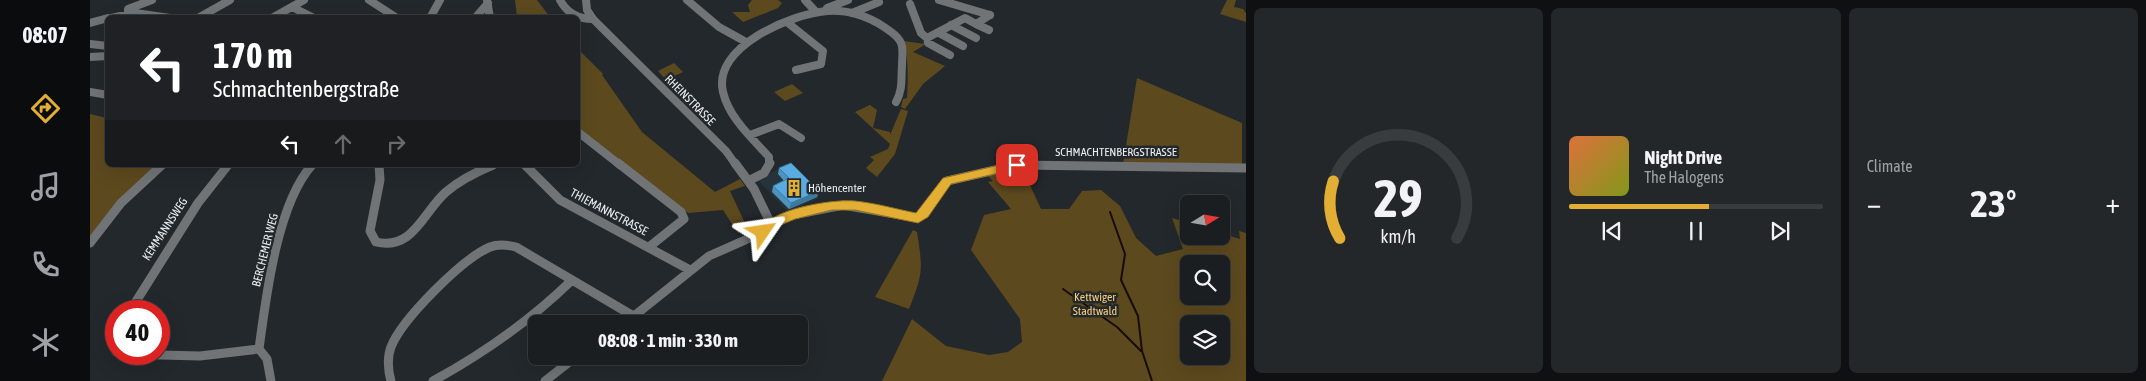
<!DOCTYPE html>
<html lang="en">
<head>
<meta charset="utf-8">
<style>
	body { margin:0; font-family:"Asap Condensed",sans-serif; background:#23272a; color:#f1f3f6; height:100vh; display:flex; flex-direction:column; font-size:19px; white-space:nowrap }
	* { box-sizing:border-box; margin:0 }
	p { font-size:16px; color:#9fa2a5 }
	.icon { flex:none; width:28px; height:28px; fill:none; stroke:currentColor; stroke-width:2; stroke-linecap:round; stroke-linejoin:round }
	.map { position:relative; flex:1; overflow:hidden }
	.details { display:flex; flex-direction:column; gap:8px; padding:8px; background:#0e1012; width:900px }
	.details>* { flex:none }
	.guide { position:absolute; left:15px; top:15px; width:475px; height:152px; border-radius:8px; box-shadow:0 5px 20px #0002,0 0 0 1px #383c3f; background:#202124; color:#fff; overflow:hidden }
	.needle { width:32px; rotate:79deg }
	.fabs { position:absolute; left:1090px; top:195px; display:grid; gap:10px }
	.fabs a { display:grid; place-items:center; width:50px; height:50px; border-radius:8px; background:#1a1e21; box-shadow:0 5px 20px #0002,0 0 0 1px #383c3f; font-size:25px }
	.speed { position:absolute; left:15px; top:300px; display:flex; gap:10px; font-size:25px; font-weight:700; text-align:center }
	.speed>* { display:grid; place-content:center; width:65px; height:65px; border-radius:50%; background:#1a1e21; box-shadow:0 5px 20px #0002,0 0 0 1px #383c3f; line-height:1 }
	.speed .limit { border:8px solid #d22; background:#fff; color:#111 }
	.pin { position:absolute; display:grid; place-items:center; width:42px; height:42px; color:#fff; margin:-21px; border-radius:10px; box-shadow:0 2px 8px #0006 }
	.me { position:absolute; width:55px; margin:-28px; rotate:58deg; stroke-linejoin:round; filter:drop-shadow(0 0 4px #0008) }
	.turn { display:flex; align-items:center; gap:18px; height:105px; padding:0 25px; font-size:22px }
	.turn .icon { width:65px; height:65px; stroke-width:2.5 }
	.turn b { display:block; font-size:35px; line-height:42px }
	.lanes { display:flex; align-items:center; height:48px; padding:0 25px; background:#0003; justify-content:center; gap:25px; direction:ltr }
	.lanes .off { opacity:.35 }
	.big { font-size:38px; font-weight:700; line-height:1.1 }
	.details .widget { flex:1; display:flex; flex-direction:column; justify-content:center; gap:8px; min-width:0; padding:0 18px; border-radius:8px; background:#23272a }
	.details .dial { align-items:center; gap:0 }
	.dial svg { height:130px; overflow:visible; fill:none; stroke:#383c3f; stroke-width:7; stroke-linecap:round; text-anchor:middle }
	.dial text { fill:#f1f3f6; stroke:none }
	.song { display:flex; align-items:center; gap:15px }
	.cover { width:60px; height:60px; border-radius:8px; background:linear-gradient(135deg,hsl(20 70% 55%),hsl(70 70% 35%)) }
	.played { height:5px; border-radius:2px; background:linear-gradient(90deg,#e2af34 55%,#383c3f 55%) }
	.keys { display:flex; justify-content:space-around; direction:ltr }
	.heat { display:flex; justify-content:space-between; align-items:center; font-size:28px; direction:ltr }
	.details .tiles { flex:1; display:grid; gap:8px; grid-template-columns:repeat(3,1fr) }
	.trip { position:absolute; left:438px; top:315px; width:280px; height:50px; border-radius:8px; background:#1a1e21; box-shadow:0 5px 20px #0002,0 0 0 1px #383c3f; font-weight:700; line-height:50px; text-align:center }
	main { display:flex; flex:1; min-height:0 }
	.tab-bar { display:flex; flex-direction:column; width:90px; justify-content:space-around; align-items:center; background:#0a0c0d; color:#9fa2a5 }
	.tab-bar .icon { width:35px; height:35px }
	.tab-bar .active { color:#e2af34 }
	.tab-bar b { font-size:22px; color:#f1f3f6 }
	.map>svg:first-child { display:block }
</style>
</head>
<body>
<main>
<nav class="tab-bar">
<b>08:07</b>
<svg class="icon active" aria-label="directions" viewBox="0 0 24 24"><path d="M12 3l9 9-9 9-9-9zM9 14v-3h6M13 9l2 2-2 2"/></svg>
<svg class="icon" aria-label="music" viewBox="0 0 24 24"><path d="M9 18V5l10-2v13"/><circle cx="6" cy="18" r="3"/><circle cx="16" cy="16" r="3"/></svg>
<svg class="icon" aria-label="phone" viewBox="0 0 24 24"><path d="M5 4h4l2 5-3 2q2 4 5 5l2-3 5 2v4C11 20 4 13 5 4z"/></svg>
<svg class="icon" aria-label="climate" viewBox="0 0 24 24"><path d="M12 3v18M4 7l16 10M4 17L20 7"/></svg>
</nav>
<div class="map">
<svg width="1156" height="381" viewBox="0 0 1156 381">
	<rect width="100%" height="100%" fill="#23282c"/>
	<!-- built -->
	<path fill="#27333a" d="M696,164L729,198L698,212L668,180Z"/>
	<!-- green -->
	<path fill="#5d491e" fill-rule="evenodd" d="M425,0H447L460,17H427Z
		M662,0H688L692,3L688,8L653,22L642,12H660L658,5Z
		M1137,0H1146L1144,7L1153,9L1156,13V22L1130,14Z
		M813,41L836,44L823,52L855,66L833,84L815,109L811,107L813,99L817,98C818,82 819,56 813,41Z
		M488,49L513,74L512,75L552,132L625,192L650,179L655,186L640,191L654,221L665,228L648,233L633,210L598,213L488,129L490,127L488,125Z
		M584,63L593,72L576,80L568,71Z
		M1047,78L1152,123V167L1033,164Z
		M702,84L713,93L695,101L684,92Z
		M780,105L787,110L783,128L800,132V135L811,109L818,111L805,154L787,177L776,168L784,160L780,157L798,149L800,144L765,112Z
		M0,114L17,118L18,165H68L0,238Z
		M941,167L938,181L951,209H979L992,191L1011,190L1030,206L1046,238L1066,256L1093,249L1082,218L1099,223V236H1131V233L1150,239L1149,231L1156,233V381H792L822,319L856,346L899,355L918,352L932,342L930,319L881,250L894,215L921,209L898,182L903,181L895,173ZM1099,264H1131V296H1099ZM1099,324H1131V356H1099Z
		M823,230L827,232C833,270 833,274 819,309L785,297Z"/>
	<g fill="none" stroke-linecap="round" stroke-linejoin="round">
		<!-- stream -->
		<path stroke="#180c00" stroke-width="2" d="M1020,212L1035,254L1031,280L1048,316L1052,351L1062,381
			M973,289L1027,327L1051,351"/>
		<!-- minor-far1 -->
		<path stroke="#717476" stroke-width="8" d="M279,0L307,18
			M397,0L400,18
			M470,0C477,13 488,19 503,19
			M496,0L497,10L503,19L636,151L646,165
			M597,0L629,27L656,42
			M715,0L726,12
			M849,0L900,15
			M820,4L831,33L837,38L875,18L886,24L900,15
			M202,7L224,18
			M738,10L737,8L758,0
			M38,13V9L62,0
			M762,13L789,2
			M21,18L45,13L80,18
			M108,18L140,0
			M182,18L214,0
			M340,18L350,0
			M385,18L398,3
			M0,23L18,18
			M698,23L733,51L731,64L706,70
			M886,24L899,30
			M861,25L886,38
			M849,33L873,46
			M837,38L838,43L860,55
			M0,44L18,46
			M0,57L18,56
			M0,92L18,95
			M488,132L530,165
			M660,135L689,124L711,138
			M679,165V157C662,138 639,118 633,92C622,47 701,14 737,11C756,9 778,16 794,27C801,32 810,37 812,46C813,52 812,59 812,65C811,78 813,90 806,102"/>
		<!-- minor -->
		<path stroke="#717476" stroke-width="9" d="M528,163L591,212L594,219L559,247
			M645,163L664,189L681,224
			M289,165L290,180L280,231L286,242C323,251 333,212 356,192C370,180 386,172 403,165
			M435,165L470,200L600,270
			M658,181L674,173L680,163
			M0,243L31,203L72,165
			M40,311L108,203L138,165
			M534,324L619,256L673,232L681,224L703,215L753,205L828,218L834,214L857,181L927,165L1156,168
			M26,340L24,346L26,352
			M169,349C176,297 187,204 222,165
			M31,354L110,356L169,349L177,359L181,381
			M301,381C298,371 297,357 301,347C312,319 372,259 400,247C408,244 418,245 426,247L545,317
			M343,381C394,353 440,321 482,280
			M455,381L487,356"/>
	</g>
	<!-- wall -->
	<path fill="#4d93c1" d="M689,168L729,191L727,197L699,209L682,192L683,186L694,181L688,174Z"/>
	<!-- shaded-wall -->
	<path fill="#3f789d" d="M49,14L51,18H44Z
		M729,191L727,197L699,209L701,203Z"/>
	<!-- building -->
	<path fill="#5aabe0" stroke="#3f789d" d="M40,14H49L44,18H35Z
		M701,163L729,191L701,203L683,186L699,178L689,168Z"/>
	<!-- route -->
	<path fill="#e2af34" stroke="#937222" d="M927,161L933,165L931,168L861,184L838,217L828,223L765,210H742L705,219L686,227L673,236L667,232C679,209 741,199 765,201C785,203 806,209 826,213L853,178Z"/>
	<!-- icons -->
	<defs>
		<g id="building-bare" transform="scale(1.35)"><path d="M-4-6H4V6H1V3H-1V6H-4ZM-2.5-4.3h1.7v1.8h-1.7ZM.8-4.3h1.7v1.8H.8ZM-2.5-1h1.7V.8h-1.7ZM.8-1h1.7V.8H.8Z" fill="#e2af34" stroke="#23282c" stroke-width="2.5" paint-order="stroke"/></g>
	</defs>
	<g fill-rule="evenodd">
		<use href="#building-bare" x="704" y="188"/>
	</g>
	<g text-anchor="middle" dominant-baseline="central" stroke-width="5" stroke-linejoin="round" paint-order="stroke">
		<!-- street labels -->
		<g font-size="12" fill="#e9edf0" stroke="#23282c">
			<text transform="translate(600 100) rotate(45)">RHEINSTRASSE</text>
			<text x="1026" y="152">SCHMACHTENBERGSTRASSE</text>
			<text transform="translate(519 212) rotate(28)">THIEMANNSTRASSE</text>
			<text transform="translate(75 229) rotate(-57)">KEMMANNSWEG</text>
			<text transform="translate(175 250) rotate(-76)">BERCHEMER WEG</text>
		</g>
		<!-- poi labels -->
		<g font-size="12" fill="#e9edf0" stroke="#23282c" text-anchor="start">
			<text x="718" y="188">Höhencenter</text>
		</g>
		<!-- park labels -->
		<g font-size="12" fill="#f7ce7a" stroke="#23282c">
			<text x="1005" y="297">Kettwiger<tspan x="1005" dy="14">Stadtwald</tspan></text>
		</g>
	</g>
</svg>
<div class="fabs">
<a><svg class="needle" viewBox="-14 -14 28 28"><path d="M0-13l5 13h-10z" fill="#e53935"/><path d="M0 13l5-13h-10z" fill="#9fa2a5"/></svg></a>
<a><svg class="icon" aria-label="search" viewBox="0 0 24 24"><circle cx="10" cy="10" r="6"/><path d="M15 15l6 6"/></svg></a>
<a><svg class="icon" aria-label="layers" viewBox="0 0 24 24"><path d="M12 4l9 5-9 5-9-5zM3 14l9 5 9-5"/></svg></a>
</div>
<div class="speed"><div class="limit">40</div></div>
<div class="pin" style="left:927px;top:165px;background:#d93025"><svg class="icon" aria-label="arrive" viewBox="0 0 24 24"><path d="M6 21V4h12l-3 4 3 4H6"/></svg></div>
<svg class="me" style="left:673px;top:232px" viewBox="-20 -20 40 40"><path d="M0-17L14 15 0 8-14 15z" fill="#e2af34" stroke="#fff" stroke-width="4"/></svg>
<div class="trip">08:08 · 1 min · 330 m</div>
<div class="guide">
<div class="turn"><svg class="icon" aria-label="left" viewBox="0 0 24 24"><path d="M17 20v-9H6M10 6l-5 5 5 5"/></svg><div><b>170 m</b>Schmachtenbergstraße</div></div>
<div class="lanes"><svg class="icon" aria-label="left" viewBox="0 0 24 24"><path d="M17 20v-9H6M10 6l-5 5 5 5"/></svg><svg class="icon off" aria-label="ahead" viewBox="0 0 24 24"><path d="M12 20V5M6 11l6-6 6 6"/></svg><svg class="icon off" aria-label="right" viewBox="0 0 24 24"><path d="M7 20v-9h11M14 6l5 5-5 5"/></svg></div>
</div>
</div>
<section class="details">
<div class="tiles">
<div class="widget dial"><svg viewBox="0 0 100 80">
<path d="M14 69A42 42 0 1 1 86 69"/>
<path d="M14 69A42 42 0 0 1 10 34" stroke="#e2af34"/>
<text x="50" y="56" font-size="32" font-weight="700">29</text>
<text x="50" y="72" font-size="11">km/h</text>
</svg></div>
<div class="widget">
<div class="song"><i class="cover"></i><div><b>Night Drive</b><p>The Halogens</p></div></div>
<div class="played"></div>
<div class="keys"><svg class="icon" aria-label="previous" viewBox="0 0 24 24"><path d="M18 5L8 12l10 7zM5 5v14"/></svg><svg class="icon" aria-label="pause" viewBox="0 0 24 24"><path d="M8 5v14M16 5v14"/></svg><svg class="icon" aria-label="next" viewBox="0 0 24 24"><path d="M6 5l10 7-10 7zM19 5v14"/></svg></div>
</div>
<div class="widget"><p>Climate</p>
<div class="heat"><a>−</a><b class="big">23°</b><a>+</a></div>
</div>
</div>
</section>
</main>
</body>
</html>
